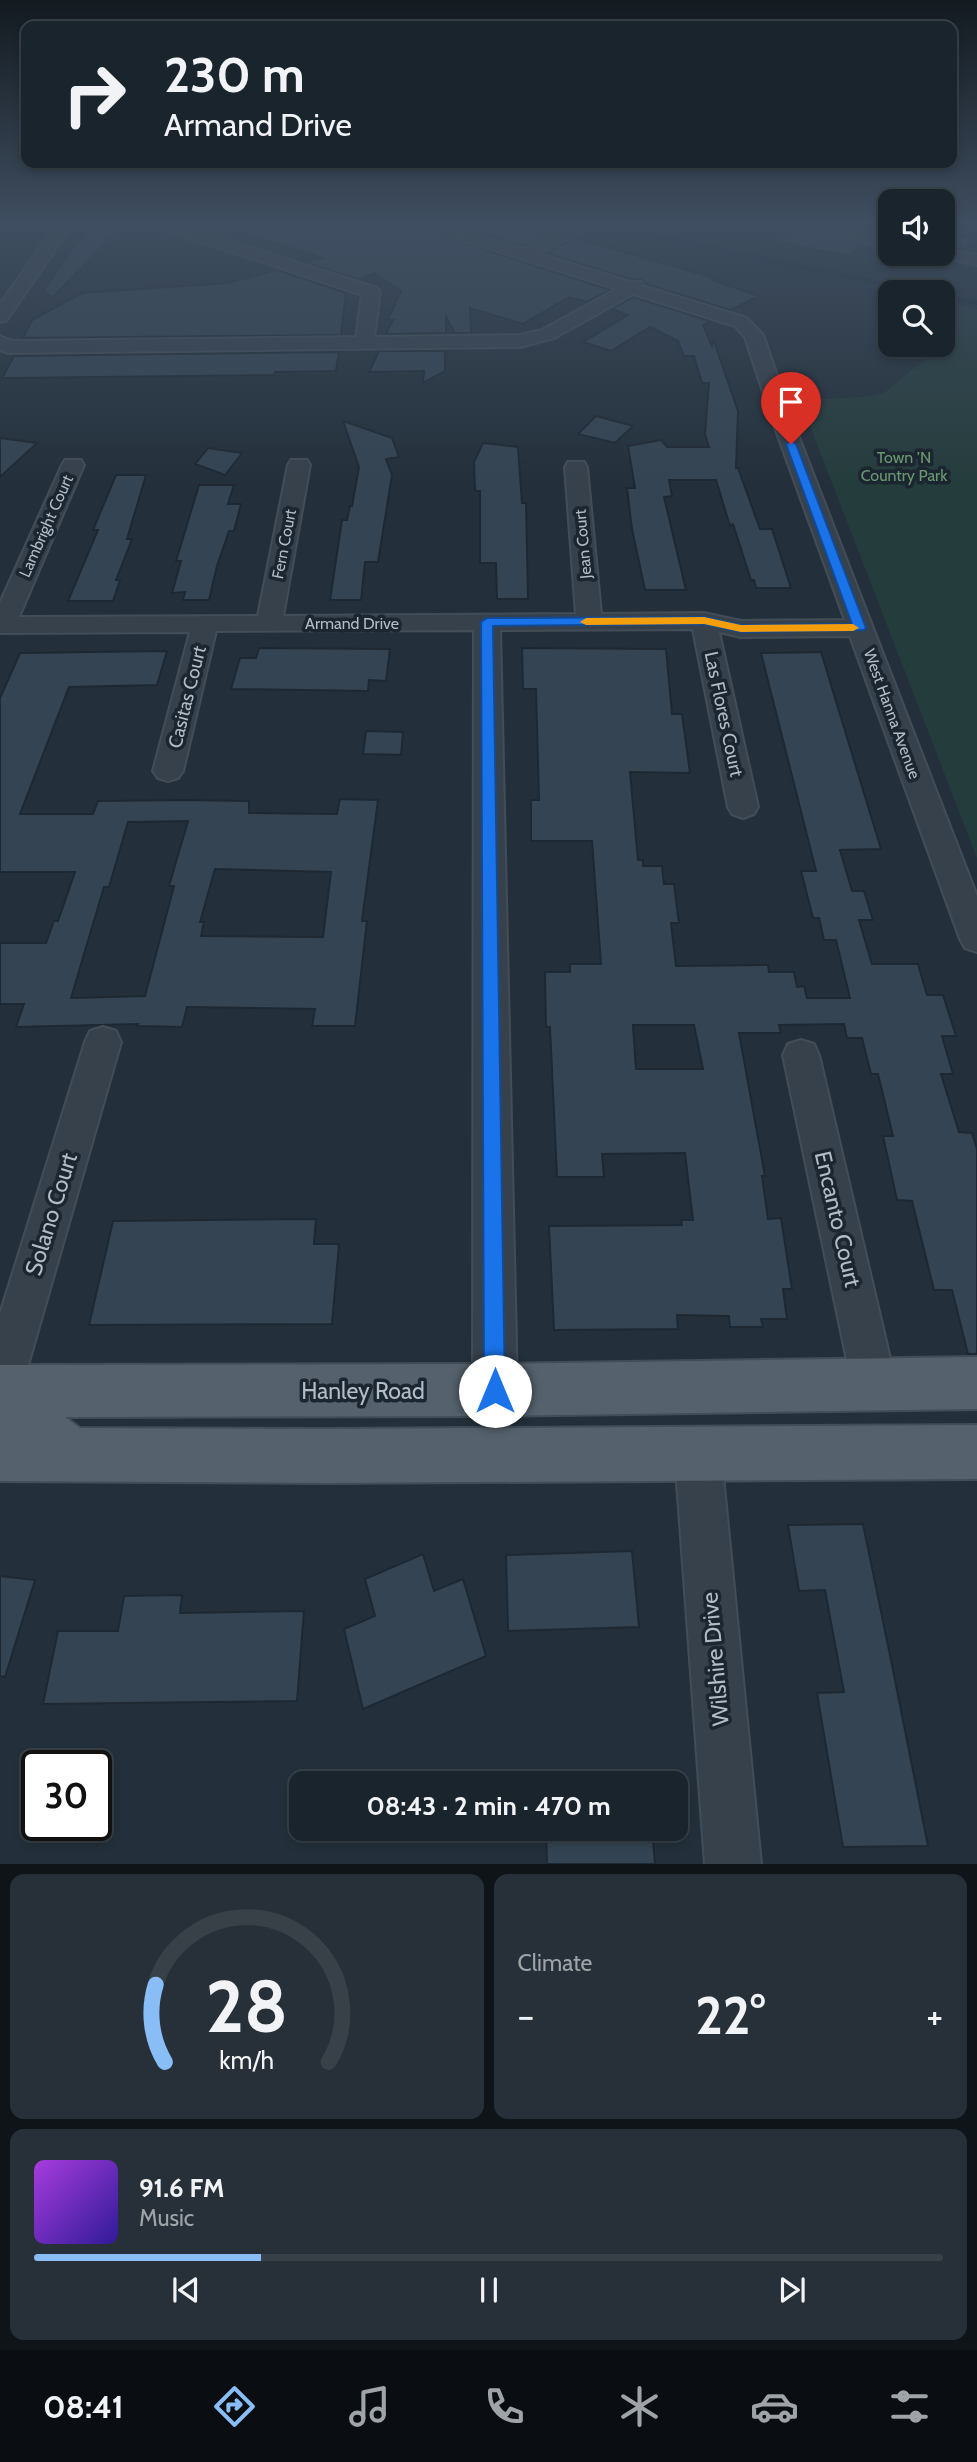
<!DOCTYPE html>
<html lang="en">
<head>
<meta charset="utf-8">
<style>
	body { margin:0; font-family:Cabin,sans-serif; background:#273038; color:#f1f3f6; height:100vh; display:flex; flex-direction:column; font-size:26px; white-space:nowrap }
	* { box-sizing:border-box; margin:0 }
	p { font-size:23px; color:#9fa4a9 }
	.icon { flex:none; width:38px; height:38px; fill:none; stroke:currentColor; stroke-width:2; stroke-linecap:round; stroke-linejoin:round }
	.map { position:relative; height:1864px; overflow:hidden }
	.panel { display:flex; flex-direction:column; gap:10px; padding:10px; background:#0e1418; flex:1 }
	.panel>* { flex:none }
	.guide { position:absolute; left:21px; top:21px; width:936px; height:147px; border-radius:14px; box-shadow:0 4px 10px #0003,0 0 0 2px #384148; background:#1a242c; color:#f1f3f6; overflow:hidden }
	.buttons { position:absolute; left:878px; top:189px; display:grid; gap:14px }
	.buttons a { display:grid; place-items:center; width:77px; height:77px; border-radius:14px; background:#1a242c; box-shadow:0 4px 10px #0003,0 0 0 2px #384148; font-size:35px }
	.speed { position:absolute; left:21px; top:1750px; display:flex; gap:14px; font-size:35px; font-weight:700; text-align:center }
	.speed>* { display:grid; place-content:center; width:91px; height:91px; border-radius:50%; background:#1a242c; box-shadow:0 4px 10px #0003,0 0 0 2px #384148; line-height:1 }
	.speed .limit { border:4px solid #111; border-radius:10px; background:#fff; color:#111 }
	.pin { position:absolute; display:grid; place-items:center; width:60px; height:60px; color:#fff; margin:-72px -30px; border-radius:50% 50% 50% 0; rotate:-45deg; box-shadow:0 0 7px #0007 }
	.pin .icon { rotate:45deg }
	.me { position:absolute; width:77px; margin:-38px; rotate:0deg; stroke-linejoin:round; filter:drop-shadow(0 0 5px #0008) }
	.turn { display:flex; align-items:center; gap:24px; height:147px; padding:0 28px; font-size:32px }
	.turn .icon { width:91px; height:91px; stroke-width:2.5 }
	.turn b { display:block; font-size:49px; line-height:60px }
	.big { font-size:52px; font-weight:800; line-height:1.1 }
	.panel .widget { flex:1; display:flex; flex-direction:column; justify-content:center; gap:10px; min-width:0; padding:0 24px; border-radius:14px; background:#273038 }
	.panel .dial { align-items:center; gap:0 }
	.dial svg { height:182px; overflow:visible; fill:none; stroke:#384148; stroke-width:7; stroke-linecap:round; text-anchor:middle }
	.dial text { fill:#f1f3f6; stroke:none }
	.song { display:flex; align-items:center; gap:21px }
	.cover { width:84px; height:84px; border-radius:10px; background:linear-gradient(135deg,hsl(280 70% 55%),hsl(250 70% 35%)) }
	.played { height:7px; border-radius:4px; background:linear-gradient(90deg,#88bdf6 25%,#384148 25%) }
	.keys { display:flex; justify-content:space-around; direction:ltr }
	.heat { display:flex; justify-content:space-between; align-items:center; font-size:38px; direction:ltr }
	.panel .tiles { flex:1; display:grid; gap:10px; grid-template-columns:1fr 1fr }
	.widget:last-child { grid-column:span 2 }
	.trip { position:absolute; left:289px; top:1771px; width:399px; height:70px; border-radius:14px; background:#1a242c; box-shadow:0 4px 10px #0003,0 0 0 2px #384148; font-weight:800; line-height:70px; text-align:center }
	.tabs { display:flex; height:112px; justify-content:space-around; align-items:center; background:#0a0e12; color:#9fa4a9 }
	.tabs .icon { width:49px; height:49px }
	.tabs .current { color:#88bdf6 }
	.tabs b { font-size:32px; color:#f1f3f6 }
	.map>svg:first-child { display:block }
</style>
</head>
<body>
<div class="map">
<svg width="977" height="1864" viewBox="0 0 977 1864">
	<rect width="100%" height="100%" fill="#23303b"/>
	<!-- green -->
	<path fill="#253c3c" d="M951,303L977,309V858L800,400L862,397L884,393L924,360L932,345H943V320Z"/>
	<g fill="none" stroke-linecap="round" stroke-linejoin="round">
		<!-- stream -->
		<path stroke="#172839" stroke-width="4.5" d="M620,230L925,292
			M943,296L977,303"/>
	</g>
	<!-- building -->
	<path fill="#354452" stroke="#1e2832" stroke-width="2" fill-rule="evenodd" d="M229,224H416L420,229L610,290L587,302L569,297L523,324L470,308L471,333H455L446,317V333L386,334L393,320L388,319L401,291L374,273L360,280L305,262L322,258L229,229Z
		M449,224H523L552,232L523,246Z
		M771,224H817L841,239L863,244L848,256L765,239L789,234Z
		M92,227L121,228L52,298L43,291L78,241Z
		M943,233L974,238L965,250L943,245Z
		M574,238L715,278L712,280L759,296L731,310L645,284L641,279H630L546,253Z
		M277,270L346,293L341,335L23,338L32,320L82,293L228,283Z
		M633,297L710,321L703,325L712,346L713,339L738,411L736,468H738L760,529H772L791,588H756L754,580H751L733,524L730,526L716,480H669L672,496L664,497L686,590H645L632,529L627,488H635L628,446L661,440L667,447H709L705,434L709,383H702L694,356H684L678,341L650,327L611,351L583,342L628,315L611,309Z
		M379,351H445V371L423,383L424,371L369,372Z
		M339,352L336,371L275,372L274,375L2,378L14,356Z
		M596,416L633,426L615,443L578,434Z
		M343,421L392,438L399,457L386,459L392,475L378,562H365L361,600H330L342,520H347L350,506H352L359,467Z
		M0,438L37,443L0,477Z
		M483,443L518,447L522,503H526L528,599H497L496,563H480V491H475L474,462Z
		M208,448L242,453L225,475L195,464Z
		M116,475H146L127,539H132L116,580H120L113,601H68L98,530H93Z
		M199,485H234L228,504H241L234,531H229L217,566L209,600H183L185,592L172,593L181,561H176Z
		M259,648L390,649L386,681L369,680L368,691L231,689L240,658H256Z
		M522,648L666,649L672,714H682L690,773L630,772L638,860H643V866H662L664,884H674L679,923H671L676,966L768,965L769,972H794L797,987L804,986L807,998H850L836,940H824L819,918H813L801,871H816L761,653L821,652L881,849L840,850L852,891H864L873,920H859L872,964H918L927,995H943L956,1036H942L953,1074H941L959,1132L972,1133L977,1149V1354H968L952,1290H934L912,1201L897,1200L883,1136H893L878,1074H871L862,1038H847L844,1024L779,1025L781,1033H739L765,1176H762L768,1219L781,1218L792,1289H783L787,1319H761L763,1327H730L729,1316L677,1315L678,1329L554,1330L549,1226L682,1225L681,1220H693L685,1153L602,1154L604,1177H557L550,1027H546L545,972H570V964H601L592,841H531V800H539L536,689H523ZM633,1025H694L703,1069H636Z
		M167,651L157,685L69,687L20,814H93L98,801L185,800L249,801V813L337,814L340,799L378,800L362,921H367L355,1026H312L315,1009L187,1007L182,1027L137,1026L138,1024L16,1027L24,1004H0V943H46L54,921H58L75,872H0V698L20,653ZM188,821L169,886H174L145,996L71,998L104,887H109L128,822ZM215,869L331,872L323,937L201,936L204,922H200Z
		M366,731L403,732L401,755L363,754Z
		M316,1219L314,1244H339L332,1324L89,1325L113,1221Z
		M863,1524L891,1660L928,1846L843,1847L817,1693L844,1692L825,1590L799,1591L788,1525Z
		M632,1551L639,1627L508,1631L506,1555Z
		M423,1554L434,1591L463,1579L486,1656L363,1709L344,1629L375,1616L365,1579Z
		M0,1576L35,1580L5,1677L0,1676Z
		M182,1595L180,1613L304,1611L297,1701L43,1704L58,1631H118L124,1596Z
		M652,1830L655,1864H547L546,1832Z"/>
	<g fill="none" stroke-linecap="round" stroke-linejoin="round">
		<!-- minor casing -->
		<g stroke="#434d57" stroke-width="4">
			<path id="minor" d="M57,224H73L6,321L0,322V304Z
				M155,224H176L377,288L380,292L374,337L520,335L542,330L617,289L421,227L419,224H441L523,249L573,224H591L589,227L539,254L630,282H641L643,286L747,318L763,335L793,422L977,896V952L965,948L960,939L850,636L741,637L719,632L758,807L754,814L743,818L732,814L728,807L693,629L500,630L517,1390L511,1406L495,1412L479,1406L473,1390L474,630L216,631L183,771L178,778L168,781L158,778L153,771L190,632L0,633V603L62,465L65,460H81L84,465L19,617L258,616L288,465L291,460H307L310,465L283,616L576,614L565,467L568,462H584L587,467L601,614L704,613L741,621L845,620L773,422L745,337L735,326L633,294L554,338L520,347L8,353L0,350V336L12,341L356,337L362,295L157,227Z
				M819,224C843,222 867,233 891,238V248L842,237Z
				M943,248L977,255V265L937,256L935,254H943Z
				M103,1027L116,1031L121,1042L22,1386L16,1402L0,1408V1314L85,1042L90,1031Z
				M801,1040L814,1044L819,1055L896,1384L890,1400L874,1406L858,1400L852,1384L783,1055L788,1044Z
				M698,1432L714,1439L721,1455L761,1864H705L675,1455L682,1439Z"/>
		</g>
		<!-- major casing -->
		<g stroke="#434d57" stroke-width="4">
			<path id="major" d="M977,1357V1409L495,1416L65,1417L80,1428L327,1429L977,1425V1479L327,1483L0,1481V1365L495,1364Z"/>
		</g>
		<!-- minor -->
		<use href="#minor" fill="#37414c" fill-rule="evenodd"/>
		<!-- major -->
		<use href="#major" fill="#55616c" fill-rule="evenodd"/>
	</g>
	<!-- sky -->
	<linearGradient id="sky" x2="0" y2="1"><stop stop-color="#131a20"/><stop offset="0.46" stop-color="#3f4e60"/><stop offset="1" stop-color="#3f4e60" stop-opacity="0"/></linearGradient>
	<rect width="977" height="485" fill="url(#sky)"/>
	<!-- route -->
	<path fill="#1a73e8" stroke="#114b97" stroke-width="2" d="M791,441L796,444L866,628L864,630L741,632L704,624L493,626L505,1391L502,1398L495,1401L487,1398L484,1391L481,622L487,618L704,617L741,625L852,624L786,444Z"/>
	<!-- slow -->
	<path fill="#f59e0b" d="M704,617L741,625L853,624L859,628L853,631L741,632L704,624L586,625L580,622L586,618Z"/>
	<g text-anchor="middle" dominant-baseline="central" stroke-width="7" stroke-linejoin="round" paint-order="stroke">
		<!-- far-park labels -->
		<g font-size="16" fill="#6a9870" stroke="#1c2630">
			<text x="904" y="457">Town ’N<tspan x="904" dy="18">Country Park</tspan></text>
		</g>
		<!-- far-street labels -->
		<g font-size="16" fill="#b2bcc7" stroke="#1c2630">
			<text transform="translate(46 526) rotate(-66)">Lambright Court</text>
			<text transform="translate(284 544) rotate(-79)">Fern Court</text>
			<text transform="translate(583 544) rotate(-95)">Jean Court</text>
			<text x="352" y="623">Armand Drive</text>
			<text transform="translate(892 714) rotate(70)">West Hanna Avenue</text>
		</g>
		<!-- street labels -->
		<g font-size="19" fill="#b2bcc7" stroke="#1c2630">
			<text transform="translate(187 697) rotate(-76)">Casitas Court</text>
			<text transform="translate(724 714) rotate(78)">Las Flores Court</text>
		</g>
		<!-- near-street labels -->
		<g font-size="23" fill="#b2bcc7" stroke="#1c2630">
			<text transform="translate(51 1214) rotate(-73)">Solano Court</text>
			<text transform="translate(838 1219) rotate(77)">Encanto Court</text>
			<text x="363" y="1391">Hanley Road</text>
			<text transform="translate(715 1659) rotate(-95)">Wilshire Drive</text>
		</g>
	</g>
</svg>
<div class="buttons">
<a><svg class="icon" aria-label="sound" viewBox="0 0 24 24"><path d="M4 9h4l5-4v14l-5-4H4zM17 9q2 3 0 6"/></svg></a>
<a><svg class="icon" aria-label="search" viewBox="0 0 24 24"><circle cx="10" cy="10" r="6"/><path d="M15 15l6 6"/></svg></a>
</div>
<div class="speed"><div class="limit">30</div></div>
<div class="pin" style="left:791px;top:444px;background:#d93025"><svg class="icon" aria-label="arrive" viewBox="0 0 24 24"><path d="M6 21V4h12l-3 4 3 4H6"/></svg></div>
<svg class="me" style="left:495px;top:1391px" viewBox="-20 -20 40 40"><circle r="19" fill="#fff"/><path d="M0-13L10 11 0 6-10 11z" fill="#1a73e8"/></svg>
<div class="trip">08:43 · 2 min · 470 m</div>
<div class="guide">
<div class="turn"><svg class="icon" aria-label="right" viewBox="0 0 24 24"><path d="M7 20v-9h11M14 6l5 5-5 5"/></svg><div><b>230 m</b>Armand Drive</div></div>
</div>
</div>
<section class="panel">
<div class="tiles">
<div class="widget dial"><svg viewBox="0 0 100 80">
<path d="M14 69A42 42 0 1 1 86 69"/>
<path d="M14 69A42 42 0 0 1 10 35" stroke="#88bdf6"/>
<text x="50" y="56" font-size="32" font-weight="700">28</text>
<text x="50" y="72" font-size="11">km/h</text>
</svg></div>
<div class="widget"><p>Climate</p>
<div class="heat"><a>−</a><b class="big">22°</b><a>+</a></div>
</div>
<div class="widget">
<div class="song"><i class="cover"></i><div><b>91.6 FM</b><p>Music</p></div></div>
<div class="played"></div>
<div class="keys"><svg class="icon" aria-label="previous" viewBox="0 0 24 24"><path d="M18 5L8 12l10 7zM5 5v14"/></svg><svg class="icon" aria-label="pause" viewBox="0 0 24 24"><path d="M8 5v14M16 5v14"/></svg><svg class="icon" aria-label="next" viewBox="0 0 24 24"><path d="M6 5l10 7-10 7zM19 5v14"/></svg></div>
</div>
</div>
</section>
<nav class="tabs">
<b>08:41</b>
<svg class="icon current" aria-label="directions" viewBox="0 0 24 24"><path d="M12 3l9 9-9 9-9-9zM9 14v-3h6M13 9l2 2-2 2"/></svg>
<svg class="icon" aria-label="music" viewBox="0 0 24 24"><path d="M9 18V5l10-2v13"/><circle cx="6" cy="18" r="3"/><circle cx="16" cy="16" r="3"/></svg>
<svg class="icon" aria-label="phone" viewBox="0 0 24 24"><path d="M5 4h4l2 5-3 2q2 4 5 5l2-3 5 2v4C11 20 4 13 5 4z"/></svg>
<svg class="icon" aria-label="climate" viewBox="0 0 24 24"><path d="M12 3v18M4 7l16 10M4 17L20 7"/></svg>
<svg class="icon" aria-label="car" viewBox="0 0 24 24"><path d="M5 17H2v-5l4-1 3-4h7l3 4 3 1v5h-3M9 17h6M6 11h13"/><circle cx="7" cy="17" r="2"/><circle cx="17" cy="17" r="2"/></svg>
<svg class="icon" aria-label="filters" viewBox="0 0 24 24"><path d="M4 7h16M4 17h16"/><circle cx="9" cy="7" r="2"/><circle cx="15" cy="17" r="2"/></svg>
</nav>
</body>
</html>
